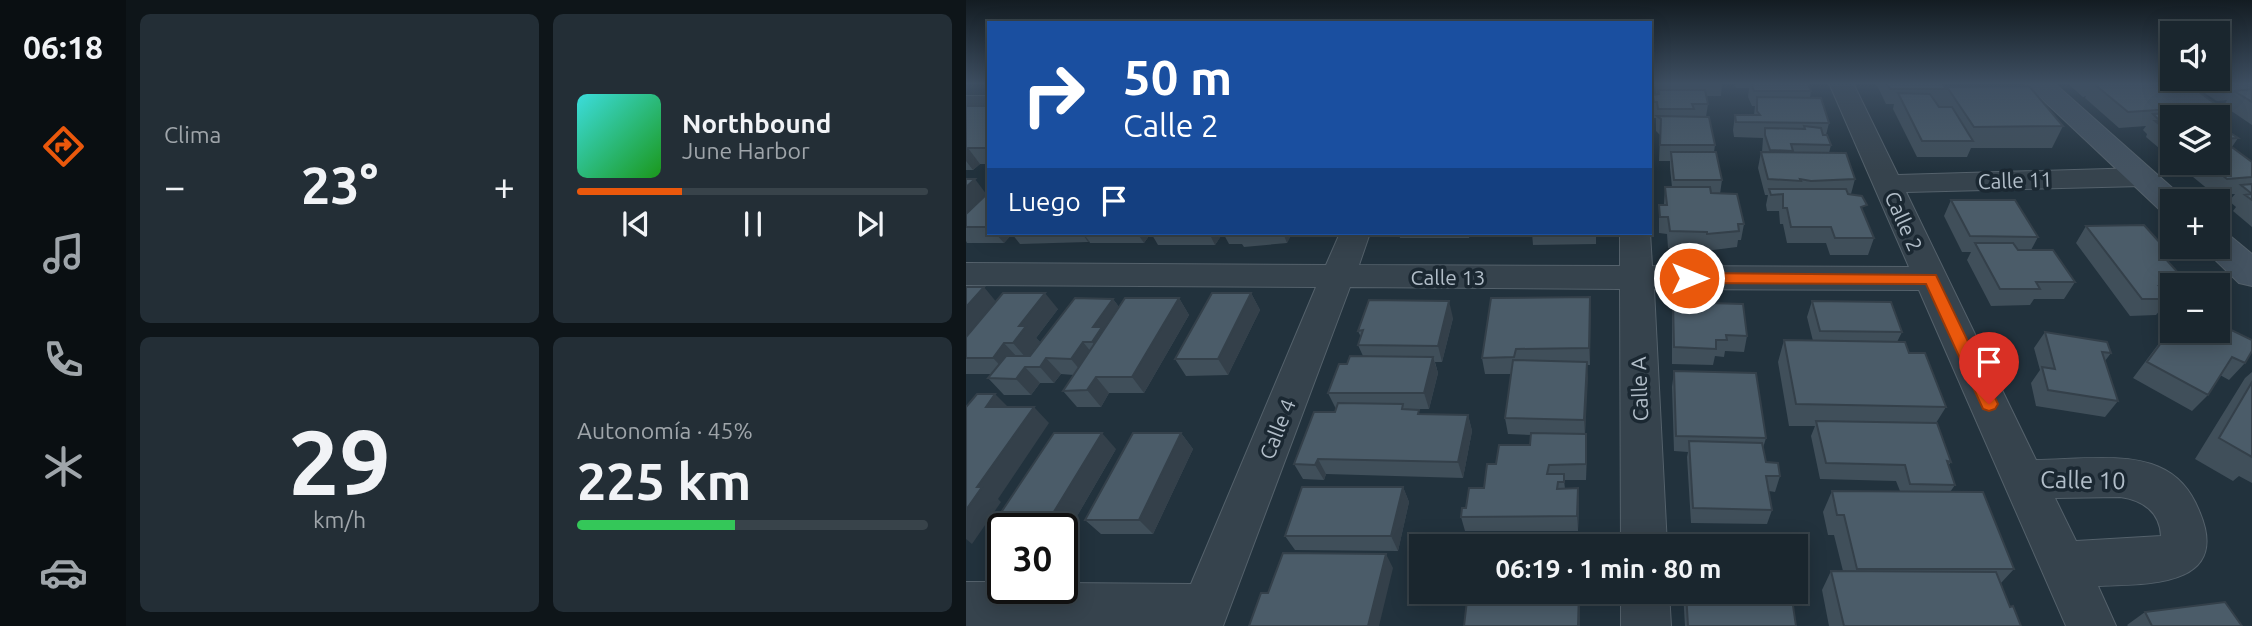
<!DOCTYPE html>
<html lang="es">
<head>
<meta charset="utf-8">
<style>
	body { margin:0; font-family:Ubuntu,sans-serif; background:#232e36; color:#f1f3f6; height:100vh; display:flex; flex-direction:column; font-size:26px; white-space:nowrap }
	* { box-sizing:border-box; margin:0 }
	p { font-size:23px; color:#9fa5aa }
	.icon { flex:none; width:38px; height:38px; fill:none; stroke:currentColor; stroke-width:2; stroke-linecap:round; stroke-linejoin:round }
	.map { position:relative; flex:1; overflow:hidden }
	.panel { display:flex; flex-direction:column; gap:14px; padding:14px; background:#0e1519; width:840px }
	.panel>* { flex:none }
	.banner { position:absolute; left:21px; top:21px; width:665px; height:214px; border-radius:0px; box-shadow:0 4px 18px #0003,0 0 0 2px #38434a; background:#1a4fa0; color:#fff; overflow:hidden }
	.tools { position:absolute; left:1194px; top:21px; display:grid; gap:14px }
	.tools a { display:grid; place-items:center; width:70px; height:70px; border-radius:0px; background:#1a262e; box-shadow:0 4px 18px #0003,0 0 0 2px #38434a; font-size:35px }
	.speed { position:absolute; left:21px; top:513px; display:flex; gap:14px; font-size:35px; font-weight:700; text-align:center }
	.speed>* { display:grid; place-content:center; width:91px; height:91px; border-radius:50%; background:#1a262e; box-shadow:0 4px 18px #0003,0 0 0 2px #38434a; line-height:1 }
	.speed .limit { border:4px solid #111; border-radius:10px; background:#fff; color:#111 }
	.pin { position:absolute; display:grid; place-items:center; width:60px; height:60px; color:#fff; margin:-72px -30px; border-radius:50% 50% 50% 0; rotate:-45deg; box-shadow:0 0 7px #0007 }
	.pin .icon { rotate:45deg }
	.me { position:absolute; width:77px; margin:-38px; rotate:90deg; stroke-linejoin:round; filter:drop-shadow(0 0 5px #0008) }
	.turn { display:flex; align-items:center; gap:24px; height:147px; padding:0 21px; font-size:32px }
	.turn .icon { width:91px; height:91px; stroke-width:2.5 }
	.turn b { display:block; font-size:49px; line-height:60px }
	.then { display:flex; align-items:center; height:66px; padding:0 21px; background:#0003; gap:14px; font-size:26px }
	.big { font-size:52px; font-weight:600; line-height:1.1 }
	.panel .widget { flex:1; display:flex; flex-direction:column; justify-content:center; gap:10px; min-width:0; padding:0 24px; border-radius:10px; background:#232e36 }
	.panel .dial { align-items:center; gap:0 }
	.dial b { font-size:91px; line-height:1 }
	.song { display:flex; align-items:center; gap:21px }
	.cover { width:84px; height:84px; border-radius:10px; background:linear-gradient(135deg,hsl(180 70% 55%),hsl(120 70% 35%)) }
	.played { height:7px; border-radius:4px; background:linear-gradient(90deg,#ea580c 30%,#38434a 30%) }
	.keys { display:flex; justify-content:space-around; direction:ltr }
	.heat { display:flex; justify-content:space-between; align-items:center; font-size:38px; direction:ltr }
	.charge { height:10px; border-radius:5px; background:linear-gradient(90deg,#34c759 45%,#38434a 0) }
	.panel .tiles { flex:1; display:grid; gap:14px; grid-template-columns:repeat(2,1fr) }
	.trip { position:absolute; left:443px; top:534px; width:399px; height:70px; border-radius:0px; background:#1a262e; box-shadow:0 4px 18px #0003,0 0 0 2px #38434a; font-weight:600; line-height:70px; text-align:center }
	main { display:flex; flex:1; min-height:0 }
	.dock { display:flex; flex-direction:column; width:126px; justify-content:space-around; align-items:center; background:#0a0f12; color:#9fa5aa }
	.dock .icon { width:49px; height:49px }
	.dock .current { color:#ea580c }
	.dock b { font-size:32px; color:#f1f3f6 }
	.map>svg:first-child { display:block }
</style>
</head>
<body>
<main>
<nav class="dock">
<b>06:18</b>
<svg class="icon current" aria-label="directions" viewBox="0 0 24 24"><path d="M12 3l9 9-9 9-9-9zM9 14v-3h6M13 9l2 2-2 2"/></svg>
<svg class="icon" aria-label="music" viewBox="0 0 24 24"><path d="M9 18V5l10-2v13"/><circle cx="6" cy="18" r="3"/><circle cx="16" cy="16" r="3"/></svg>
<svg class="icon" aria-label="phone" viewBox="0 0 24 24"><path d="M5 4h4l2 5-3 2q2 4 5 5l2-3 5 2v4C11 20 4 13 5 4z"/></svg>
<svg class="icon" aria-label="climate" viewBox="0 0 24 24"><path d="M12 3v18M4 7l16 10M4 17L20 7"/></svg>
<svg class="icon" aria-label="car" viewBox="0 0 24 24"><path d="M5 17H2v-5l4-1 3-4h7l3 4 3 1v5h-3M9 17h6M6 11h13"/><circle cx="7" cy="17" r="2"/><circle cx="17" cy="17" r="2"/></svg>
</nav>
<section class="panel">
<div class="tiles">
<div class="widget"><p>Clima</p>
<div class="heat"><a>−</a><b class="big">23°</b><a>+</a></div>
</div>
<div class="widget">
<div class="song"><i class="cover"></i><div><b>Northbound</b><p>June Harbor</p></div></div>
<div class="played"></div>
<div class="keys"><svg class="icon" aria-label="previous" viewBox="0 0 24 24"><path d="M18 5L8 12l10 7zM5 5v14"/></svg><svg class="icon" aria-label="pause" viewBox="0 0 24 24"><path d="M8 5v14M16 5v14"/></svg><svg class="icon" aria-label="next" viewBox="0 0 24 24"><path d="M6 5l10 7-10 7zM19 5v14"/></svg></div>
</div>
<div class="widget dial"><b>29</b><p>km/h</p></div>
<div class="widget"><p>Autonomía · 45%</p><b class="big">225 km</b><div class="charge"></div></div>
</div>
</section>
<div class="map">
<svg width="1286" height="626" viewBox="0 0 1286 626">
	<rect width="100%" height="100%" fill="#22323d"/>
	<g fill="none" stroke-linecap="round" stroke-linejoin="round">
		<!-- street casing -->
		<g stroke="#54616b" stroke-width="2">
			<path id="street" d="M863,83H887L932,175L1176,168L1186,171L1190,177L1186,183L1176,186L940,192L1070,460C1106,460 1161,452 1193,467C1214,476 1226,492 1234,513C1265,588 1179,584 1132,586L1150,626H1100L953,290L688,289L701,546H655L654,289L384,287L257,626H0V582H37V588H96V583L225,584L350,287L0,285V263L360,265L374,233H404L393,265L654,266V233L684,232L686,266L943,267ZM1154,497C1177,500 1194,512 1195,536L1110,541L1089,498Z
				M0,96H23V112H0Z
				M655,592H703L705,626H655Z"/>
		</g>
		<!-- secondary casing -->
		<g stroke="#54616b" stroke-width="2">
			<path id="secondary" d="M1059,83H1088L1221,201H1206V213L1194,210Z
				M1251,232L1263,235L1286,254V286L1273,283L1236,247H1251Z"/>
		</g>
		<!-- street -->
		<use href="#street" fill="#36434d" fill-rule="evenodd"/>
		<!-- secondary -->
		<use href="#secondary" fill="#445361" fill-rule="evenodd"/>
	</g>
	<!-- wall -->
	<path fill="#404f5a" d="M689,83H756L755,96H740L742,104L740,117L749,145L748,152L756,180L754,194L778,224L775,240H772L771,247L739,251V248H702L701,234L693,233V205H698L699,187H706L704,168V161H693L694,135L690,131V118H687L686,110L687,95L690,94Z
		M769,83H842L845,91L844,98L863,123L860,135L865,145L863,153L889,179L885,194L898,214L908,238L902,255H864L860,243H821L817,224H814L813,211H801L800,205L802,195H799L792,168L795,152H796L797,138L768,137L767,130L769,115H788L789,106H786L782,97L783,88H770Z
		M910,83H976L980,89L981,87L1097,126L1086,148H1005L1001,157H951L927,109L928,104H920Z
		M1101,83H1221L1252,106L1244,117H1206V159L1180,137L1181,134L1177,130L1180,126L1153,128L1119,98L1120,96L1117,97Z
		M1234,83H1286V125L1258,106L1261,100L1251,101L1231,88Z
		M0,106H23V164H14L7,170H0Z
		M1251,124L1272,138L1266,147L1286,162V227L1267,211L1270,207L1263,201L1269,194L1249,195L1210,163H1251Z
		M0,179L20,194L23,192V233H257L249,245H192L185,233L178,243H124L123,241L122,242L54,244L46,234L38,243H1L0,241Z
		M985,200L1072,237L1065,250L1109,282L1098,299H1068L1064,305L1025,306L1001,260L1005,252H996L978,216Z
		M1120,226L1205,255L1201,261L1206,285V302H1201L1190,315L1164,316L1110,243Z
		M257,233H326L321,243L278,247L276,244H263Z
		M433,233H504L503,238H434Z
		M566,233H630V244L567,245Z
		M0,287L30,302L92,309L70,338L74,342L64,356L147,299L153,307L213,298L223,315L178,393H143L135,407H111L97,391L108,375L95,374L88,383H74L65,395H38L22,378L25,374H0Z
		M285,293L294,310L262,375L220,376L209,359Z
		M624,297V365H621L619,434L621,449L620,480H598L599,489L612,488L613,503L612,531H499L495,517L500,508L518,488L530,464L564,445L565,435L542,434L539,418L545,374H519L516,358Z
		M846,301L936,332L931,342L943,353L980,407L970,423L985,462L982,466L989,485L984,492L1048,569L1035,583L1044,607L1055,626H863L856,590L865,571H877L868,535H862L857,512L866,491H934L930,481L854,479L845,436L849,426H823L812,362L818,340L847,341L841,317Z
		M707,302L781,336L778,352L759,351L758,357L749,356L747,365L706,364V318Z
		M487,318L476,362H469L472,373L463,409H439L454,414L502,415L506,431L497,478L360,474L358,480L337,479L328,464L369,412L370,409L362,393L381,364L397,356L392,345L395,337L392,331Z
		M1206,326V331L1279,363L1263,380L1254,375L1242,395L1226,411L1167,378Z
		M1079,332L1145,353L1139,361L1152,401L1139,417L1070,406L1065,383L1074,370L1068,348Z
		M708,371L800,438L797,448L800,462L814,476L809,492L803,491L806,510L801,524L725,523L721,457L722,452L708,451L706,387Z
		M1286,372V483L1273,476L1267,481L1229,459L1279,378Z
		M215,433L227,449L187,534H135L119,520Z
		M150,449L96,542V528H37V539L24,529Z
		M437,487L443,502L432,551L329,550L319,536Z
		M717,592H825L830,626H719Z
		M1179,612L1276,626H1162L1161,625Z"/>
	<!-- shaded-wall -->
	<path fill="#34404a" d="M2,148L14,164L7,170L0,161V150Z
		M9,179L21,195L0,216V187Z
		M29,233H45L46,234L38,243Z
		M116,233H117L123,241L122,242Z
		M171,233H185L178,243Z
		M243,233H257L249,245Z
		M317,233H326L321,243Z
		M18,287L32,304L0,346V307Z
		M79,293L92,309L70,338L74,342L61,359L47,343L53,326Z
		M285,293L294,310L262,375L252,359Z
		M624,297L625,314L624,365L623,348Z
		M213,298L223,315L178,393L166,377Z
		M147,299L159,315L139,358L126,342L127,327Z
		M483,301L487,318L476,362L472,346Z
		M117,342L130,358L118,375L105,359Z
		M38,343L53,359L42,374L27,358Z
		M467,357L472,373L463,409L458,393Z
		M80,358L95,374L88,383L74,367Z
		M621,362L622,378L619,436L618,420Z
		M59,367L74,383L65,395L50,379Z
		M130,377L143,393L135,407L121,390Z
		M29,394L45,410L20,407Z
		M68,407L83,423L32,499L35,502L6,544L0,539V510L11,487Z
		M502,415L506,431L497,478L492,462Z
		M136,433L150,449L96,542V528H78Z
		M215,433L227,449L187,534L173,520Z
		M620,434L621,449L620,480Z
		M352,459L360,474L358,480L349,465Z
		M437,487L443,502L432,551L425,536Z
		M612,488L613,503L612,531L611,516Z
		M420,554L427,568L413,626H402Z
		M613,592H614V626H612Z"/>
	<!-- building -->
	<path fill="#4b5c69" stroke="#34404a" stroke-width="2" d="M785,83H842L845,91H788Z
		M921,83H976L980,89H924Z
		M1127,83H1221L1252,106L1162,112Z
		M1242,83H1286L1281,85L1286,88V89L1268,91L1267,92L1257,93Z
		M1063,86L1097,126L1008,127L981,87Z
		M1286,89V102L1268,91Z
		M692,90H739L742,104H726L728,109H692L691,102H688L687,95L693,94Z
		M932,93L964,94L973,107H986L1007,141H956Z
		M791,97L855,98L863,123L770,122L769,115H794L791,111Z
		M0,106H23L21,108H23V148H2L0,150Z
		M1232,112L1240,117H1206V135L1189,121H1194L1187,114Z
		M691,116L743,117L749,145H694L695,119Z
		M1251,124L1272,138L1255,139L1286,162V177L1261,179L1241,163H1251Z
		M838,126L855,128L857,135H861L865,145L825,144L827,151L804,150L799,135V128L839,129Z
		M705,152H750L756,180H708Z
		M795,152L880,153L889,179L845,181L834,179L835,181L802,179Z
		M0,179H9L0,187Z
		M1286,184V194L1275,185Z
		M699,187H744L745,193L771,194L778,224H772L773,231L741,234V232L704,231L702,217H694L693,205H701Z
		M803,189H880L882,194L896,196L901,205L895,207L908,238H869L865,227H825L821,208H817V194L805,195Z
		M23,192V227H0V214Z
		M1286,194V200L1279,195Z
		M985,200H1049L1072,237L1004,236Z
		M1178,225L1205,255L1197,256L1223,285L1193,286L1204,299H1176L1120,226Z
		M1009,243H1047L1052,250H1087L1109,282H1070L1074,289H1034Z
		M0,287H18L0,307Z
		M37,293H79L53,326H60L47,343H38L27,358H0V337Z
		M246,293H285L252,359H209Z
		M624,297L623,348L550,349L548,357L516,358L525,298Z
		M109,298L147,299L127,327H136L126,342H117L105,359L80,358L74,367H59L50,379L22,378L40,356H64Z
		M159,298H213L166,377H130L121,390L97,391Z
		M403,300L483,301L472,346L392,345L397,330L392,331Z
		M846,301L925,302L936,332L854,331Z
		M707,302L777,304L781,336L760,335L761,340H750V349L708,347Z
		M1251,323L1286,340V351L1279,363L1266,357L1242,395L1181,362L1206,328V331H1251Z
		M1079,332L1141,342L1145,353L1136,352L1152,401L1082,390L1076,367L1089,369Z
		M818,340L939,342L943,353H959L980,407L830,404Z
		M384,356L467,357L458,393H362L373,364H381Z
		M547,360L621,362L618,420L539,418Z
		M708,371L790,373L800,438L710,436Z
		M1286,382V457L1253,438Z
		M11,394H29L20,407H68L11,487H16L0,510V407Z
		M372,403L437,404L436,409L453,410L452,414L502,415L492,462L352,459L349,465L328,464L348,412H369Z
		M850,421L971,423L985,462L981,461L989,485L944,484L939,465L860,463Z
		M88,433H136L78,528L24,529Z
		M167,433H215L173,520H119Z
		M565,433L620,434V464L583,465L581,474H598V482H592L591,489L612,488L611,516L495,517L496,508H500L503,488H518L521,464H530L533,445H564Z
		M723,441L796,443L800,462L812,463L814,476H800L806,510L727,508Z
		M336,487H437L425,536H319Z
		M866,491L1017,492L1048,569H891L878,515H871Z
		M613,537V546H507L508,539Z
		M718,539L818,542L819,546H718Z
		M317,553L420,554L402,626H283L295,593H302Z
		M865,571L1030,572L1044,607L1047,606L1055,626H878Z
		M502,592H613L612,626H498Z
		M720,592H825L830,626H722Z
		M1259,602L1276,626H1186L1179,612Z"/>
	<!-- sky -->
	<linearGradient id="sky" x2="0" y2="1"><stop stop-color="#131c22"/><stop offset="0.49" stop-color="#3e4f62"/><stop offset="1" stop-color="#3e4f62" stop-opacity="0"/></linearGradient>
	<rect width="1286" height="171" fill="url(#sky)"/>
	<!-- route -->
	<path fill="#ea580c" stroke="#983908" stroke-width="2" d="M723,273L970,275L1032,404L1029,409L1023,411L1017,409L960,284L723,283L716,278Z"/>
	<g text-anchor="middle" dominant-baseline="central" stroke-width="7" stroke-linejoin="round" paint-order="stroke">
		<!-- street labels -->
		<g font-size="21" fill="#b2bec9" stroke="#1b2832">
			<text transform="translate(1049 180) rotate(-2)">Calle 11</text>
			<text transform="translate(938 221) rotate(66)">Calle 2</text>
			<text x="482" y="277">Calle 13</text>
			<text transform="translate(673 389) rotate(-92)">Calle A</text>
			<text transform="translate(311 429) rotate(-68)">Calle 4</text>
		</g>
		<!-- near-street labels -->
		<g font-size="24" fill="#b2bec9" stroke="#1b2832">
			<text transform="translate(1117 480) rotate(1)">Calle 10</text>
		</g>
	</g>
</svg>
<div class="tools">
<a><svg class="icon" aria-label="sound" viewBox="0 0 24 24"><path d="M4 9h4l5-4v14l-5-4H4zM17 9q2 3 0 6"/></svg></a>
<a><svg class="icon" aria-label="layers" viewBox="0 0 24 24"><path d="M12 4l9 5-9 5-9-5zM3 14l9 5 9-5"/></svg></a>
<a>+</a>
<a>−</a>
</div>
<div class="speed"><div class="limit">30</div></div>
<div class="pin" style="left:1023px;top:404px;background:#d93025"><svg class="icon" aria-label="arrive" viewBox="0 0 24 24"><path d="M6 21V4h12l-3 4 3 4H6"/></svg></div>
<svg class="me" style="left:723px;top:278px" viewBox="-20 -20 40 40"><circle r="17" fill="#ea580c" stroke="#fff" stroke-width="3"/><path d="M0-11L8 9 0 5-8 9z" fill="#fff"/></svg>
<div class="trip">06:19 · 1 min · 80 m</div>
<div class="banner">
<div class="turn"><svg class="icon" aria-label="right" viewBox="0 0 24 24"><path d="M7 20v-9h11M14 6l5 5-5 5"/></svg><div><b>50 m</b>Calle 2</div></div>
<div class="then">Luego<svg class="icon" aria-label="arrive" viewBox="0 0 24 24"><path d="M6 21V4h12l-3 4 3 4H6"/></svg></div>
</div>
</div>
</main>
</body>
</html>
